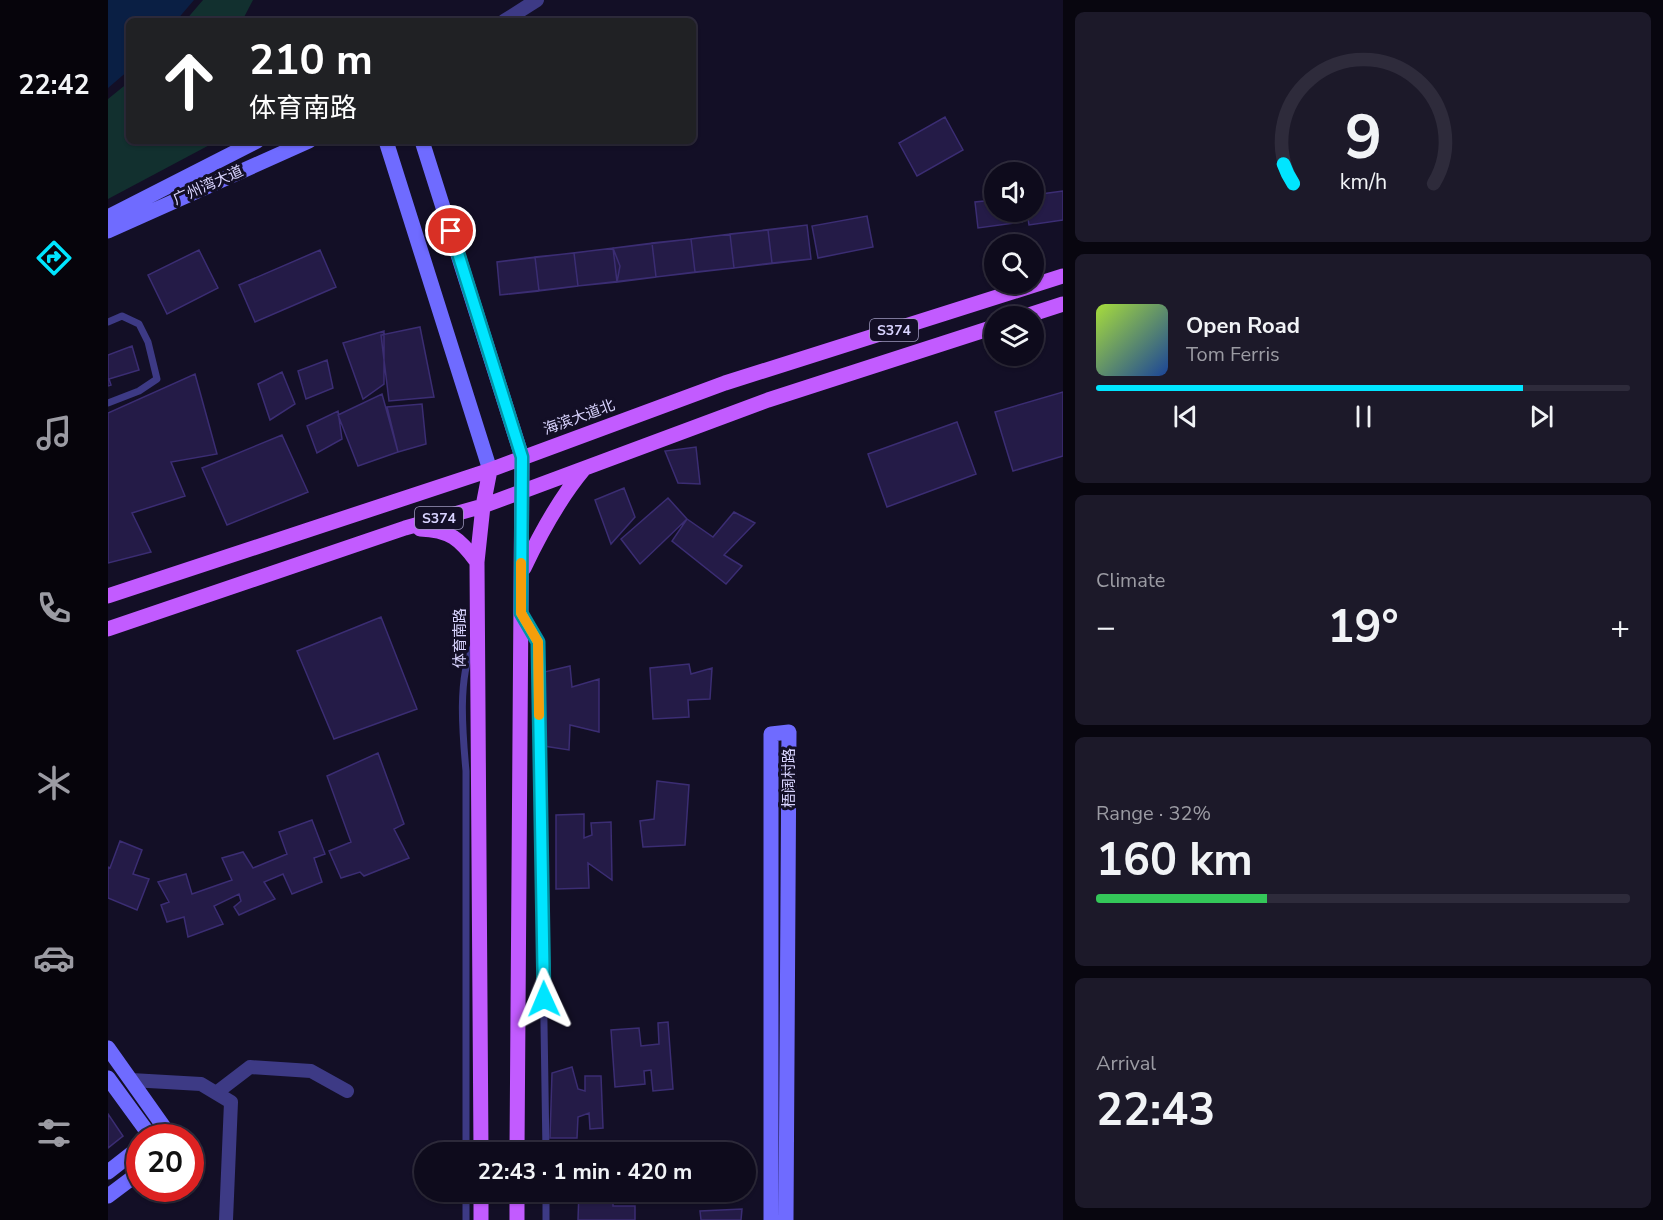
<!DOCTYPE html>
<html lang="en">
<head>
<meta charset="utf-8">
<style>
	body { margin:0; font-family:"Nunito Sans","Noto Sans SC",sans-serif; background:#1c1929; color:#f1f3f6; height:100vh; display:flex; flex-direction:column; font-size:22px; white-space:nowrap }
	* { box-sizing:border-box; margin:0 }
	p { font-size:20px; color:#9b9ba3 }
	.icon { flex:none; width:33px; height:33px; fill:none; stroke:currentColor; stroke-width:2; stroke-linecap:round; stroke-linejoin:round }
	.map { position:relative; flex:1; overflow:hidden }
	.details { display:flex; flex-direction:column; gap:12px; padding:12px; background:#08060f; width:600px }
	.details>* { flex:none }
	.banner { position:absolute; left:18px; top:18px; width:570px; height:126px; border-radius:9px; box-shadow:0 2px 4px #0004,0 0 0 2px #2e2b3b; background:#202124; color:#fff; overflow:hidden }
	.fabs { position:absolute; left:876px; top:162px; display:grid; gap:12px }
	.fabs a { display:grid; place-items:center; width:60px; height:60px; border-radius:50%; background:#0e0b1c; box-shadow:0 2px 4px #0004,0 0 0 2px #2e2b3b; font-size:30px }
	.speed { position:absolute; left:18px; top:1124px; display:flex; gap:12px; font-size:30px; font-weight:700; text-align:center }
	.speed>* { display:grid; place-content:center; width:78px; height:78px; border-radius:50%; background:#0e0b1c; box-shadow:0 2px 4px #0004,0 0 0 2px #2e2b3b; line-height:1 }
	.speed .limit { border:9px solid #d22; background:#fff; color:#111 }
	.pin { position:absolute; display:grid; place-items:center; width:51px; height:51px; color:#fff; margin:-26px; border:3px solid #fff; border-radius:50%; box-shadow:0 2px 6px #0007 }
	.me { position:absolute; width:66px; margin:-33px; rotate:359deg; stroke-linejoin:round; filter:drop-shadow(0 0 4px #0008) }
	.turn { display:flex; align-items:center; gap:21px; height:126px; padding:0 24px; font-size:27px }
	.turn .icon { width:78px; height:78px; stroke-width:2.5 }
	.turn b { display:block; font-size:42px; line-height:51px }
	.big { font-size:45px; font-weight:700; line-height:1.1 }
	.details .tile { flex:1; display:flex; flex-direction:column; justify-content:center; gap:9px; min-width:0; padding:0 21px; border-radius:9px; background:#1c1929 }
	.details .dial { align-items:center; gap:0 }
	.dial svg { height:156px; overflow:visible; fill:none; stroke:#2e2b3b; stroke-width:7; stroke-linecap:round; text-anchor:middle }
	.dial text { fill:#f1f3f6; stroke:none }
	.song { display:flex; align-items:center; gap:18px }
	.cover { width:72px; height:72px; border-radius:9px; background:linear-gradient(135deg,hsl(80 70% 55%),hsl(220 70% 35%)) }
	.played { height:6px; border-radius:3px; background:linear-gradient(90deg,#00e5ff 80%,#2e2b3b 80%) }
	.keys { display:flex; justify-content:space-around; direction:ltr }
	.heat { display:flex; justify-content:space-between; align-items:center; font-size:33px; direction:ltr }
	.charge { height:9px; border-radius:4px; background:linear-gradient(90deg,#34c759 32%,#2e2b3b 0) }
	.trip { position:absolute; left:306px; top:1142px; width:342px; height:60px; border-radius:30px; background:#0e0b1c; box-shadow:0 2px 4px #0004,0 0 0 2px #2e2b3b; font-weight:700; line-height:60px; text-align:center }
	main { display:flex; flex:1; min-height:0 }
	.tabs { display:flex; flex-direction:column; width:108px; justify-content:space-around; align-items:center; background:#06040b; color:#9b9ba3 }
	.tabs .icon { width:42px; height:42px }
	.tabs .selected { color:#00e5ff }
	.tabs b { font-size:27px; color:#f1f3f6 }
	.map>svg:first-child { display:block }
</style>
</head>
<body>
<main>
<nav class="tabs">
<b>22:42</b>
<svg class="icon selected" aria-label="directions" viewBox="0 0 24 24"><path d="M12 3l9 9-9 9-9-9zM9 14v-3h6M13 9l2 2-2 2"/></svg>
<svg class="icon" aria-label="music" viewBox="0 0 24 24"><path d="M9 18V5l10-2v13"/><circle cx="6" cy="18" r="3"/><circle cx="16" cy="16" r="3"/></svg>
<svg class="icon" aria-label="phone" viewBox="0 0 24 24"><path d="M5 4h4l2 5-3 2q2 4 5 5l2-3 5 2v4C11 20 4 13 5 4z"/></svg>
<svg class="icon" aria-label="climate" viewBox="0 0 24 24"><path d="M12 3v18M4 7l16 10M4 17L20 7"/></svg>
<svg class="icon" aria-label="car" viewBox="0 0 24 24"><path d="M5 17H2v-5l4-1 3-4h7l3 4 3 1v5h-3M9 17h6M6 11h13"/><circle cx="7" cy="17" r="2"/><circle cx="17" cy="17" r="2"/></svg>
<svg class="icon" aria-label="filters" viewBox="0 0 24 24"><path d="M4 7h16M4 17h16"/><circle cx="9" cy="7" r="2"/><circle cx="15" cy="17" r="2"/></svg>
</nav>
<div class="map">
<svg width="955" height="1220" viewBox="0 0 955 1220">
	<rect width="100%" height="100%" fill="#130f26"/>
	<!-- green -->
	<path fill="#12302f" d="M95,0H145L134,21H77Z
		M21,82V141H109L0,199V99Z"/>
	<!-- water -->
	<path fill="#0a1f44" d="M0,0H86L68,21H21V70L0,88Z"/>
	<!-- building -->
	<path fill="#241b47" stroke="#3b2d73" stroke-width="1.5" d="M837,117L855,150L809,176L791,143Z
		M955,191V220L921,225L919,212H926V195Z
		M886,200V212H913L914,222L870,228L867,202Z
		M759,216L765,247L710,258L704,226Z
		M699,225L703,259L664,263L660,230Z
		M699,225L703,259L392,295L389,262Z
		M660,230L664,263L626,268L622,234Z
		M622,234L626,268L587,272L583,239Z
		M583,239L587,272L548,277L544,243Z
		M544,243L548,277L509,282L512,266L505,248Z
		M505,248L509,282L470,286L466,253Z
		M91,250L110,288L59,314L40,275Z
		M212,250L228,287L147,322L131,285Z
		M466,253L470,286L431,291L427,257Z
		M427,257L431,291L392,295L389,262Z
		M312,327L326,397L281,401L273,335Z
		M276,331V384L255,399L235,343Z
		M24,346L31,370L1,379L3,385L0,386V355Z
		M219,360L225,388L198,399L190,371Z
		M174,372L187,404L162,420L150,384Z
		M87,374L109,454L63,462L77,496L24,513L43,552L0,563V413Z
		M955,392V456L905,471L887,412Z
		M274,394L290,452L250,466L230,415Z
		M314,404L318,444L290,452L279,407Z
		M230,411L234,439L209,453L199,426Z
		M849,422L868,474L779,507L760,454Z
		M174,435L200,492L119,525L94,468Z
		M588,447L592,484L570,483L557,451Z
		M516,488L527,517L503,544L487,500Z
		M560,498L579,519L532,564L513,539Z
		M626,512L647,523L616,555L634,566L618,584L564,541L579,519L605,537Z
		M273,617L309,709L226,739L189,651Z
		M581,664L583,674L604,668L602,699L580,700L581,717L545,719L542,668Z
		M462,666L464,687L491,679V732L462,725L461,750L436,746V672Z
		M270,753L296,824L286,829L301,858L256,876L252,872L233,878L221,851L243,842L219,776Z
		M549,781L581,785L577,845L535,847L532,821L546,819Z
		M476,814V838L484,835L483,823L503,822L504,880L480,863L481,888L448,889V815Z
		M204,820L217,854L206,858L214,882L184,894L175,874L156,882L167,899L131,915L126,907L133,901L131,894L106,906L115,924L80,937L76,917L59,922L53,905L61,902L50,882L78,874L84,894L124,880L114,858L135,852L145,868L179,854L171,832Z
		M12,841L34,850L25,874L41,879L29,910L0,898V867L2,868Z
		M560,1022L565,1089L545,1091L543,1070L536,1071L537,1084L507,1087L503,1030L531,1028L533,1046L551,1044L550,1023Z
		M464,1067L470,1089L477,1091V1076H493L495,1128L482,1129L481,1113L470,1117L469,1138H442L444,1073Z
		M0,1114L15,1136L0,1148Z
		M471,1191H505V1206H527V1220H470Z
		M634,1209L633,1220H593L592,1211Z"/>
	<g fill="none" stroke-linecap="round" stroke-linejoin="round">
		<!-- lane -->
		<path stroke="#3d3a85" stroke-width="7" d="M0,322L14,316L31,324L40,342L49,379L31,391L0,403
			M416,618L430,642L438,1152
			M358,1152V771C355,737 349,678 365,647
			M438,1191V1220
			M358,1220V1191"/>
		<!-- street -->
		<path stroke="#3d3a85" stroke-width="14" d="M396,21L429,0
			M23,1080L93,1084L123,1102L118,1220
			M108,1093L142,1067L203,1071L239,1091"/>
		<!-- secondary -->
		<path stroke="#6f6bff" stroke-width="15" d="M278,141L382,470
			M314,141L414,457
			M0,217L149,141
			M0,231L201,141
			M0,1048L63,1137
			M0,1078L43,1137
			M0,1172L32,1147
			M0,1196L32,1172
			M663,1220V734L681,732L678,1220"/>
		<!-- primary -->
		<path stroke="#c25bff" stroke-width="15" d="M918,316L955,304
			M312,529C342,530 352,539 369,562
			M416,568C433,532 451,499 476,469
			M0,596L382,470L617,383L955,276
			M0,629L297,528L375,506L660,400L886,327
			M373,1152L369,562L375,506L382,470
			M409,1152L414,457
			M373,1191V1220
			M409,1220V1191"/>
	</g>
	<g fill="none" stroke-linecap="round" stroke-linejoin="round">
		<!-- route casing -->
		<g stroke="#0095a6" stroke-width="15">
			<path id="route" d="M343,231L414,457L413,613L430,642L436,999"/>
		</g>
		<!-- route -->
		<use href="#route" stroke="#00e5ff" stroke-width="10"/>
		<!-- slow -->
		<path stroke="#f59e0b" stroke-width="10" d="M413,563V613L430,642L431,715"/>
	</g>
	<g text-anchor="middle" dominant-baseline="central" stroke-width="6" stroke-linejoin="round" paint-order="stroke">
		<!-- shield labels -->
		<g fill="#130f26" stroke="#9e99be" stroke-width="1.5">
			<rect x="762" y="319" width="48" height="22" rx="4.5"/>
			<rect x="307" y="507" width="48" height="22" rx="4.5"/>
		</g>
		<g font-size="14" font-weight="bold" fill="#d9d4ff">
			<text x="786" y="330">S374</text>
			<text x="331" y="518">S374</text>
		</g>
		<!-- street labels -->
		<g font-size="15" fill="#d9d4ff" stroke="#130f26">
			<text transform="translate(100 185) rotate(-24)">广州湾大道</text>
			<text transform="translate(471 417) rotate(-20)">海滨大道北</text>
			<text transform="translate(352 638) rotate(-90)">体育南路</text>
			<text transform="translate(681 778) rotate(-90)">梧阔村路</text>
		</g>
	</g>
</svg>
<div class="fabs">
<a><svg class="icon" aria-label="sound" viewBox="0 0 24 24"><path d="M4 9h4l5-4v14l-5-4H4zM17 9q2 3 0 6"/></svg></a>
<a><svg class="icon" aria-label="search" viewBox="0 0 24 24"><circle cx="10" cy="10" r="6"/><path d="M15 15l6 6"/></svg></a>
<a><svg class="icon" aria-label="layers" viewBox="0 0 24 24"><path d="M12 4l9 5-9 5-9-5zM3 14l9 5 9-5"/></svg></a>
</div>
<div class="speed"><div class="limit">20</div></div>
<div class="pin" style="left:343px;top:231px;background:#d93025"><svg class="icon" aria-label="arrive" viewBox="0 0 24 24"><path d="M6 21V4h12l-3 4 3 4H6"/></svg></div>
<svg class="me" style="left:436px;top:999px" viewBox="-20 -20 40 40"><path d="M0-17L14 15 0 8-14 15z" fill="#00e5ff" stroke="#fff" stroke-width="4"/></svg>
<div class="trip">22:43 · 1 min · 420 m</div>
<div class="banner">
<div class="turn"><svg class="icon" aria-label="ahead" viewBox="0 0 24 24"><path d="M12 20V5M6 11l6-6 6 6"/></svg><div><b>210 m</b>体育南路</div></div>
</div>
</div>
<section class="details">
<div class="tile dial"><svg viewBox="0 0 100 80">
<path d="M14 69A42 42 0 1 1 86 69"/>
<path d="M14 69A42 42 0 0 1 9 59" stroke="#00e5ff"/>
<text x="50" y="56" font-size="32" font-weight="700">9</text>
<text x="50" y="72" font-size="11">km/h</text>
</svg></div>
<div class="tile">
<div class="song"><i class="cover"></i><div><b>Open Road</b><p>Tom Ferris</p></div></div>
<div class="played"></div>
<div class="keys"><svg class="icon" aria-label="previous" viewBox="0 0 24 24"><path d="M18 5L8 12l10 7zM5 5v14"/></svg><svg class="icon" aria-label="pause" viewBox="0 0 24 24"><path d="M8 5v14M16 5v14"/></svg><svg class="icon" aria-label="next" viewBox="0 0 24 24"><path d="M6 5l10 7-10 7zM19 5v14"/></svg></div>
</div>
<div class="tile"><p>Climate</p>
<div class="heat"><a>−</a><b class="big">19°</b><a>+</a></div>
</div>
<div class="tile"><p>Range · 32%</p><b class="big">160 km</b><div class="charge"></div></div>
<div class="tile"><p>Arrival</p><b class="big">22:43</b></div>
</section>
</main>
</body>
</html>
